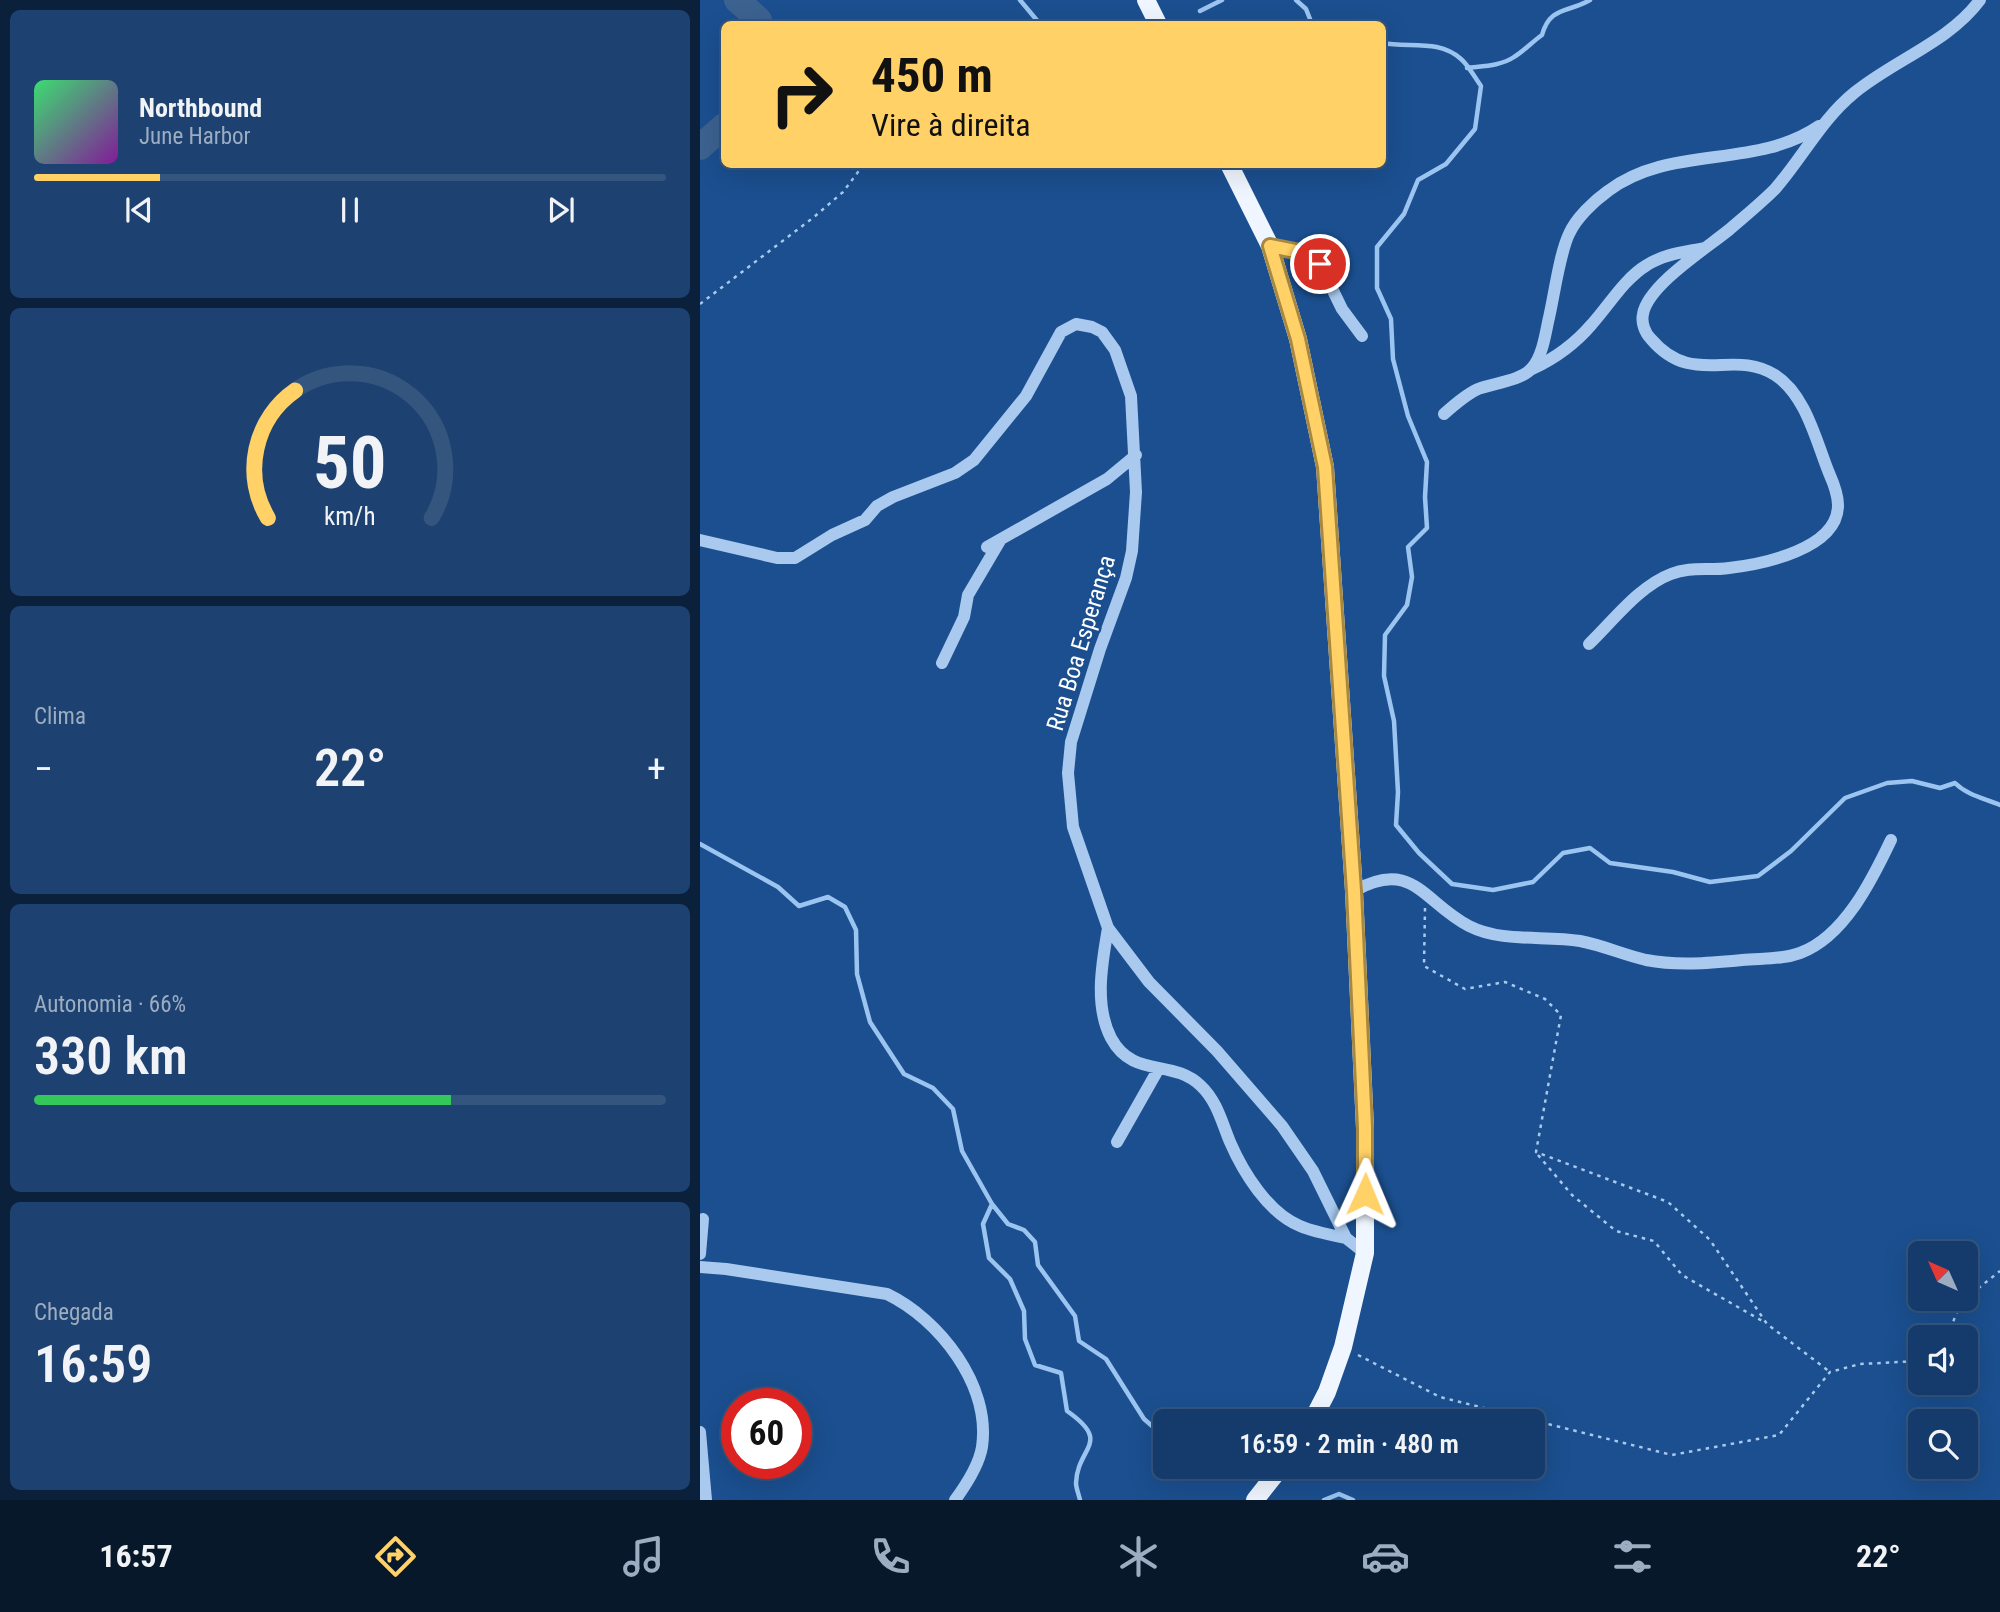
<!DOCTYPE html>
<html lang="pt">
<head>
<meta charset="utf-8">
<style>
	body { margin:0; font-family:"Roboto Condensed",sans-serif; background:#1d4271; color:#f1f3f6; height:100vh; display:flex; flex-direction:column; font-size:26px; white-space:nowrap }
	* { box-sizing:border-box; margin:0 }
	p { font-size:23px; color:#9dadc1 }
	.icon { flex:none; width:38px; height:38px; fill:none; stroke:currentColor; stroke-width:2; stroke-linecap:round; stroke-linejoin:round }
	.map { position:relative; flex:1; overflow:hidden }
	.sheet { display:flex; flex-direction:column; gap:10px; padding:10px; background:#0b203b; width:700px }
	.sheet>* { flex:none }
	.guide { position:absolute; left:21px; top:21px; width:665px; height:147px; border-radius:10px; box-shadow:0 7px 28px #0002,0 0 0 2px #33557e; background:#ffd166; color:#111; overflow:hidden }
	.needle { width:46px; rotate:315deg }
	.buttons { position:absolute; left:1208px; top:1241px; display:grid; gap:14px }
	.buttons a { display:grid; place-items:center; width:70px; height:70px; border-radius:10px; background:#143b6b; box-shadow:0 7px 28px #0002,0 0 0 2px #33557e; font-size:35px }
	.speed { position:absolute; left:21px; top:1388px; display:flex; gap:14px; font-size:35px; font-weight:700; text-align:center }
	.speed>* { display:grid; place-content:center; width:91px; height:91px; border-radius:50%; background:#143b6b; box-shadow:0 7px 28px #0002,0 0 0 2px #33557e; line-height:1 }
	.speed .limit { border:10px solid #d22; background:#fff; color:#111 }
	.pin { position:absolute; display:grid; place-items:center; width:60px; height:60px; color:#fff; margin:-30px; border:4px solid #fff; border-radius:50%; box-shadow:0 2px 7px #0007 }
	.me { position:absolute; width:77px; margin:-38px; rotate:1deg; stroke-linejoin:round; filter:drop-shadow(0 0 5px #0008) }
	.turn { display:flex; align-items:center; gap:24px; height:147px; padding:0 35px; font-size:32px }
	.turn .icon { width:91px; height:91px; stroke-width:2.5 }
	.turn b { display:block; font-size:49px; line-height:60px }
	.big { font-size:52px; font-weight:600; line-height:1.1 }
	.sheet .tile { flex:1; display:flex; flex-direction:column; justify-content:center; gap:10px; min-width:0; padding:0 24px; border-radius:10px; background:#1d4271 }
	.sheet .dial { align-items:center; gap:0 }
	.dial svg { height:182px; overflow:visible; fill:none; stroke:#33557e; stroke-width:7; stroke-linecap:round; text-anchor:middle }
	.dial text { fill:#f1f3f6; stroke:none }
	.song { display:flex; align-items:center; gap:21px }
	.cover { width:84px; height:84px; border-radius:10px; background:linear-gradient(135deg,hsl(140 70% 55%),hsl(290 70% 35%)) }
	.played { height:7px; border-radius:4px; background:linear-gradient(90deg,#ffd166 20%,#33557e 20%) }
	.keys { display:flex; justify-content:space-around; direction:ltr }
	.heat { display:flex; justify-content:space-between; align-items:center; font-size:38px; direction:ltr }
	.charge { height:10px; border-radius:5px; background:linear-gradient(90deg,#34c759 66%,#33557e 0) }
	.trip { position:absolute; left:453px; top:1409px; width:392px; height:70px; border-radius:10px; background:#143b6b; box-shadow:0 7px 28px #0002,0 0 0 2px #33557e; font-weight:600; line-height:70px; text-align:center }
	.tab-bar { display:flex; height:112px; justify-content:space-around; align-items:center; background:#08182b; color:#9dadc1 }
	.tab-bar .icon { width:49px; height:49px }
	.tab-bar .on { color:#ffd166 }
	.tab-bar b { font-size:32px; color:#f1f3f6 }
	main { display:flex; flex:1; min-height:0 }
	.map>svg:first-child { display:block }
</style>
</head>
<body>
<main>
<section class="sheet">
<div class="tile">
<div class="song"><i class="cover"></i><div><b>Northbound</b><p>June Harbor</p></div></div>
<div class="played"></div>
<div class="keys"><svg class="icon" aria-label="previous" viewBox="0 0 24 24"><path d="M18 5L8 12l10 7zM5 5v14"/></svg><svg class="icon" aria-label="pause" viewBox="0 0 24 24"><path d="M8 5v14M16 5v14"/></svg><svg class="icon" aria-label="next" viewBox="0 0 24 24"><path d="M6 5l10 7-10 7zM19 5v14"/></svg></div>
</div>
<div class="tile dial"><svg viewBox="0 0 100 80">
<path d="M14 69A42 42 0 1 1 86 69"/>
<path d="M14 69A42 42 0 0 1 26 13" stroke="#ffd166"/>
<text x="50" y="56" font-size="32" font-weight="700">50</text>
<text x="50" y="72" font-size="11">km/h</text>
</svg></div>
<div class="tile"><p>Clima</p>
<div class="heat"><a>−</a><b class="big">22°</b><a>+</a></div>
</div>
<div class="tile"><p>Autonomia · 66%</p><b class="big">330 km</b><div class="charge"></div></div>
<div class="tile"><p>Chegada</p><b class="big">16:59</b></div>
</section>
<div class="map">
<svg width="1300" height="1500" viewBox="0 0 1300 1500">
	<rect width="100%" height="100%" fill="#1b4f8f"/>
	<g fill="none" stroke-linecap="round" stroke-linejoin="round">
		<!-- stream -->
		<path stroke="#9cc4f0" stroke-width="4.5" d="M320,0L340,24
			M596,0L606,9L612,24
			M500,11L522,0
			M682,43C710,48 739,39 761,59C769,66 775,78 781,86L775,129L746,164L718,180L704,214L677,247V288L691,319L693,359L708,416L727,462L725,497L727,528L708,547L712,577L707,605L685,635L684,676L694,721L698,792L696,825L719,853L752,884L793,890L833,882L863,853L890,848L910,863L973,872L1010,882L1058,876L1091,851L1145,798L1187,783L1212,781L1240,788L1255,783C1267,795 1283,798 1300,805
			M767,68C782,66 801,66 814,57C824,51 832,42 842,35C850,6 868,13 890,0
			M0,844L78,887L99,906L128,897L145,907L156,930L157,974L170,1022L204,1074L233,1088L253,1109L262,1151L292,1204L283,1224L289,1258L310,1279L324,1311L325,1339L335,1365L361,1373L367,1411C413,1443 377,1447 376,1483C376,1488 379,1495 380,1500
			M292,1204L308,1224L324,1230L335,1242L338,1265L375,1316L379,1341L406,1359L444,1419L466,1438
			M624,1500L639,1494L653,1500"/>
		<!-- river -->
		<path stroke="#3c6290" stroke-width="26" d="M37,0L59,20L60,24
			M0,147L24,126"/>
		<!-- path -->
		<path stroke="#a9c9ee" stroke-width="2.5" stroke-dasharray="3.5 5" stroke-linecap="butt" d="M0,304L114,217L143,192L164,164
			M725,908L724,966L765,989L805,982L845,999L861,1015L836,1152L968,1202L1010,1240L1067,1324L1130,1372
			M838,1155L872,1195L916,1231L954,1241L982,1275L1064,1322
			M1247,1337L1261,1302L1300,1271
			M658,1355L740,1397L972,1455L1079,1435L1130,1372L1160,1364L1220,1361"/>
		<!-- minor -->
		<path stroke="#a9c9ee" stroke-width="12" d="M570,246L600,252L620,264L642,309L662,336
			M832,369C856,358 875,344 892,324C910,304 924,279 947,265C964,254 985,252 1004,248
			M744,414C754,405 765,395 778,389C794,383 821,381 832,368C842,356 845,337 848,322C854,298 859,255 869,234C876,218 894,201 908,191C970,144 1055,170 1119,126
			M0,540L77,558H95L132,535L165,520L177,506L193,497L255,473L274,460L326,396L361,332L376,324L392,327L402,332L415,350L431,396L436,492L432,551L426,578L400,649L371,742L368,773L373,827L408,928L449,982L517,1051L582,1126L613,1171L646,1238L665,1253
			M287,547L407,479L436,455
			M889,644C913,621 939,586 971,574C990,566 1009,571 1029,568C1063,564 1138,549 1138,505C1138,495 1133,482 1129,473C1116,441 1106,395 1075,375C1032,348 993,388 951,339C945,333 941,323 943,314C948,285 1007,248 1030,229C1045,216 1061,203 1075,189C1102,158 1122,119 1154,93C1194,60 1249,42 1280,0
			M242,663L264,617L268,595L301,539
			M654,891C713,858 723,902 769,926C802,943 845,935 880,941C902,945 924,955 946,960C978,966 1009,963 1042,960C1061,958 1081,960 1100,953C1144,937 1172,880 1191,840
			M408,928C402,963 394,1005 411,1038C433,1079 472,1058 501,1086C517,1101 522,1123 530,1142C543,1172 568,1213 600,1226C614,1232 631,1235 646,1238
			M417,1142L459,1068
			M0,1254L3,1219
			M0,1267L26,1269L187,1294C239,1319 291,1385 282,1447C279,1465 266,1485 255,1500
			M0,1432L6,1500"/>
		<!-- major -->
		<path stroke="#f0f6ff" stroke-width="18" d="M446,0L458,24
			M529,164L570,246L598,339L625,467L654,891L665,1128V1253L643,1347L627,1392L612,1421
			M555,1500L582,1466"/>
	</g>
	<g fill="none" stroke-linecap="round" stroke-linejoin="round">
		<!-- route casing -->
		<g stroke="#a68842" stroke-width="18">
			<path id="route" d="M620,264L600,252L570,246L598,339L625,467L654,891L665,1128V1194"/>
		</g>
		<!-- route -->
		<use href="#route" stroke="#ffd166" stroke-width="12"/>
	</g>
	<g text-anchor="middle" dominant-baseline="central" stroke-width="5" stroke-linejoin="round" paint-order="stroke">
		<!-- street labels -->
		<g font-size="24" fill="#fff" stroke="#1b4f8f">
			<text transform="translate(381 643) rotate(-73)">Rua Boa Esperança</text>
		</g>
	</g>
</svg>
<div class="buttons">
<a><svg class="needle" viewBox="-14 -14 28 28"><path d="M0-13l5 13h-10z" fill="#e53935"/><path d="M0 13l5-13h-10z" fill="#9dadc1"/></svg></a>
<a><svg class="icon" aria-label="sound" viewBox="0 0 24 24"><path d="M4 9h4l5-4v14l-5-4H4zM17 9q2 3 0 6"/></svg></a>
<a><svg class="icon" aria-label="search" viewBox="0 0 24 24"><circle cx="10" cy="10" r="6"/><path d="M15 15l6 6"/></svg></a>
</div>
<div class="speed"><div class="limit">60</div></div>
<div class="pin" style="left:620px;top:264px;background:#d93025"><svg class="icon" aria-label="arrive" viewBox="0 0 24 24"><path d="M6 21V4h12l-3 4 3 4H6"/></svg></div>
<svg class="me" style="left:665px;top:1194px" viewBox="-20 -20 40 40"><path d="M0-17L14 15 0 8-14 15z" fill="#ffd166" stroke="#fff" stroke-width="4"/></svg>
<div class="trip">16:59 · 2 min · 480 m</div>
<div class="guide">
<div class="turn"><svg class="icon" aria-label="right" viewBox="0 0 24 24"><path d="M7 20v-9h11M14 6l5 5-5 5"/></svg><div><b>450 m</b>Vire à direita</div></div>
</div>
</div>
</main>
<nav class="tab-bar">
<b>16:57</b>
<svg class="icon on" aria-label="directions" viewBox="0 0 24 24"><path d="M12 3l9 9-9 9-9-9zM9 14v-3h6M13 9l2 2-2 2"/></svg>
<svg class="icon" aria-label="music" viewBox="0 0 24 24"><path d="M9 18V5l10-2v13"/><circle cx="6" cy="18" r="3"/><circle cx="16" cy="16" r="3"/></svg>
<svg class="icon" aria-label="phone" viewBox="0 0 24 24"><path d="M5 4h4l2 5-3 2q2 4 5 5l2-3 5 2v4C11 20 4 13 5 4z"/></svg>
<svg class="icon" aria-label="climate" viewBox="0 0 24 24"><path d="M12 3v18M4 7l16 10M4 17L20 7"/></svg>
<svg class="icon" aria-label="car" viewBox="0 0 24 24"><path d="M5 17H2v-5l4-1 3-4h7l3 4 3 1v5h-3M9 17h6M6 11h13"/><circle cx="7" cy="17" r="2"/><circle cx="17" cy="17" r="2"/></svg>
<svg class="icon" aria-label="filters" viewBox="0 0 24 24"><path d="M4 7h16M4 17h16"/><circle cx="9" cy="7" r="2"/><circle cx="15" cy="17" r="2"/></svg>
<b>22°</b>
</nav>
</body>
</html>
